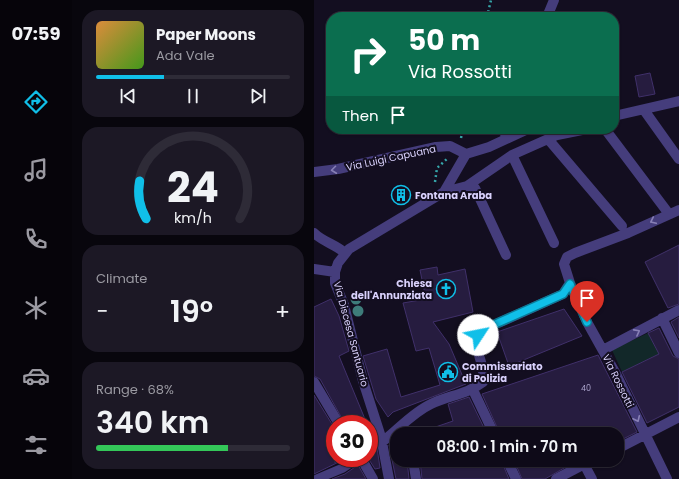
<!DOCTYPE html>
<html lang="en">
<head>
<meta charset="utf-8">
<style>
	body { margin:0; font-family:Poppins,sans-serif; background:#1c1825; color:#f1f3f6; height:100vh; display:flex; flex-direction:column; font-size:15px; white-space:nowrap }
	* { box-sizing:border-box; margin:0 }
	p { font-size:13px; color:#9b9aa2 }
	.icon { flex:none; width:22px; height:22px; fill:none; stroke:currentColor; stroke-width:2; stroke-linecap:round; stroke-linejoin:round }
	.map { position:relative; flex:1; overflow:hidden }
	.panel { display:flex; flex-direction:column; gap:10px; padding:10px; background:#08060d; width:242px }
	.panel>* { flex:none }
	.hud { position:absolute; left:12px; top:12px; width:293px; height:122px; border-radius:16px; box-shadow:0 1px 3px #0004,0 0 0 1px #2e2b37; background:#0b6e4f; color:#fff; overflow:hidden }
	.speed { position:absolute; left:12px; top:415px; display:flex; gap:8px; font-size:20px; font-weight:700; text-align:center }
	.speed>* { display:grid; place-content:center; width:52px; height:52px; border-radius:50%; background:#0e0a18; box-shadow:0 1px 3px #0004,0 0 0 1px #2e2b37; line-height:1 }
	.speed .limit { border:6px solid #d22; background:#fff; color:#111 }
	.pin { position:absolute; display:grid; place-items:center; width:34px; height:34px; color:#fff; margin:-41px -17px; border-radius:50% 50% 50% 0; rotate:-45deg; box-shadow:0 0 4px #0007 }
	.pin .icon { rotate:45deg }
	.me { position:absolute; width:44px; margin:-22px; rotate:56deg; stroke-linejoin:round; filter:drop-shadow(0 0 3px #0008) }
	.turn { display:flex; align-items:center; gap:14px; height:84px; padding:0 16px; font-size:18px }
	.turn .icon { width:52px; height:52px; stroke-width:2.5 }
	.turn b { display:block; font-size:28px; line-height:34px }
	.then { display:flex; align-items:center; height:38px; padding:0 16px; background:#0003; gap:8px; font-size:15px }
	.big { font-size:30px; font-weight:600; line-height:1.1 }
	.panel .card { flex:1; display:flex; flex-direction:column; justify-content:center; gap:6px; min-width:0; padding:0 14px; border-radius:16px; background:#1c1825 }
	.panel .dial { align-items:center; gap:0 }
	.dial svg { height:104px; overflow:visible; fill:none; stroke:#2e2b37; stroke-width:7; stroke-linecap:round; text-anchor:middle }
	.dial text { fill:#f1f3f6; stroke:none }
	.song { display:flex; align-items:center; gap:12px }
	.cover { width:48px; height:48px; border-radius:6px; background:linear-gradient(135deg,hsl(30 70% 55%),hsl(100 70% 35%)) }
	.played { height:4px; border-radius:2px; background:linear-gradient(90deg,#10bfe8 35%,#2e2b37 35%) }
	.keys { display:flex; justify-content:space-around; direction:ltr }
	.heat { display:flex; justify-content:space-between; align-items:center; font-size:22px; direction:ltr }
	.charge { height:6px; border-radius:3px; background:linear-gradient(90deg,#34c759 68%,#2e2b37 0) }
	.trip { position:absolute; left:76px; top:427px; width:234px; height:40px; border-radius:16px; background:#0e0a18; box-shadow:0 1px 3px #0004,0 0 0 1px #2e2b37; font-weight:600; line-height:40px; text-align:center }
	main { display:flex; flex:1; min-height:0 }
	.dock { display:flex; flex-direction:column; width:72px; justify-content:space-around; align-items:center; background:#06040a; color:#9b9aa2 }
	.dock .icon { width:28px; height:28px }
	.dock .current { color:#10bfe8 }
	.dock b { font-size:18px; color:#f1f3f6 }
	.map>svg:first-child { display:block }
</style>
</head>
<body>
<main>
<nav class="dock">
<b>07:59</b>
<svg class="icon current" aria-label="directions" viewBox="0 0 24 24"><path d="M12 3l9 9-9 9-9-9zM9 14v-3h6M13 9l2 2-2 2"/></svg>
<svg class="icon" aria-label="music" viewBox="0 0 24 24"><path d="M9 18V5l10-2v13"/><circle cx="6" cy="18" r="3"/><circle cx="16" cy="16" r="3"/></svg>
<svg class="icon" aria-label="phone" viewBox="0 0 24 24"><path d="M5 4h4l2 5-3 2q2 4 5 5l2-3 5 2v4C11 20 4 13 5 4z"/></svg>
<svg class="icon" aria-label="climate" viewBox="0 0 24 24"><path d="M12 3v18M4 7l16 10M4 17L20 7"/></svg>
<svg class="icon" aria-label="car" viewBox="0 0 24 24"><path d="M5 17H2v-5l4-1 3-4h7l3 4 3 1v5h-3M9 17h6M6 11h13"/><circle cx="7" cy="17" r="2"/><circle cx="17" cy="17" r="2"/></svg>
<svg class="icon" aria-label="filters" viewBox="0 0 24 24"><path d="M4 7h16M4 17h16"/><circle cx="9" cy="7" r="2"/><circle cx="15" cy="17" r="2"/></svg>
</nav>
<section class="panel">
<div class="card">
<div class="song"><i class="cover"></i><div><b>Paper Moons</b><p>Ada Vale</p></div></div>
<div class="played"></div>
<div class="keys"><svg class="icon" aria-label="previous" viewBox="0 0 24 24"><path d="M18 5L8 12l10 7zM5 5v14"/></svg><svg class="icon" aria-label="pause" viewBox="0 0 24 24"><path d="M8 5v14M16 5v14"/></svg><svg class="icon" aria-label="next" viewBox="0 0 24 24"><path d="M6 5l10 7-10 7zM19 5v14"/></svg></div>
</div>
<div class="card dial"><svg viewBox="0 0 100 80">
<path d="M14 69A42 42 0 1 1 86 69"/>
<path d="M14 69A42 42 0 0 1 9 40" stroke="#10bfe8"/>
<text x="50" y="56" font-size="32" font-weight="700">24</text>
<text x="50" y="72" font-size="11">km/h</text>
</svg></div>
<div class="card"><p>Climate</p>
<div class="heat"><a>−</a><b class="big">19°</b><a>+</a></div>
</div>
<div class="card"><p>Range · 68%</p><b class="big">340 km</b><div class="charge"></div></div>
</section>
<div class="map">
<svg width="365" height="479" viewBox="0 0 365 479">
	<rect width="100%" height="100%" fill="#130e20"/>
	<!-- green -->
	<path fill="#122829" d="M334,333L345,354L308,372L298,350Z"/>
	<!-- building -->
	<path fill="#261c3f" stroke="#40306a" d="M336,73L341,94L325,97L321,76Z
		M365,245V304L354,308L331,262Z
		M123,267L124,275L151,269L159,312L119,322L135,344L152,384L79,412L74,417L62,399L49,356L73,349L87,397L126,385L115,348L102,351L89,303L112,299L106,270Z
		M17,299L25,316L35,351L25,356L53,424H31L6,379L0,376V307Z
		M250,309L268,336L195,366L183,332Z
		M365,317V338L357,322Z
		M345,328L359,356L365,359V407L333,423L308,372L345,354L334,333Z
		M284,355L323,432L303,442V434H186L168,394Z
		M0,395L21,429V463L31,459L0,474Z
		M155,397L173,434H107V432L139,421L134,404Z
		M83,441V460H93L95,479H82L75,445Z
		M63,448L66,468L61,469L54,458L55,451Z
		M106,460H187L195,479H108Z
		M200,460H264L231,479H208Z
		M44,465L52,479H18L31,474Z"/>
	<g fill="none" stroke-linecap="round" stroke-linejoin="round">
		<!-- path -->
		<path stroke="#36a6aa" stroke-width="2.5" stroke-dasharray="2 3" stroke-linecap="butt" d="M173,17L177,0
			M147,138L149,129
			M121,182L123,168L134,158"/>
		<!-- service -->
		<path stroke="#453d7c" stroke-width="9" d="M3,479L29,468L44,458"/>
		<!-- minor -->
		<path stroke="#453d7c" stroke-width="10" d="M233,17L240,0
			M330,110L365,159
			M300,116L365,101
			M291,129L355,214
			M191,139L192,129
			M234,139L308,226
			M152,154L175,147L214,129
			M198,155L240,243
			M0,172L24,169L122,147L136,146L152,154
			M153,186L198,155L243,135L273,129
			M130,192L153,186L161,188L192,255
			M0,233C9,242 21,244 31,253
			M0,269L21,272
			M348,318L365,353
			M289,350L365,310
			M0,382L25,424
			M159,390L180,434
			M68,442C85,429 98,413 117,404C135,395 152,395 169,382C173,360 153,348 171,329L249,294L256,283
			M303,449L365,417
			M47,458L59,479
			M99,460L102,479
			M193,460L202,479
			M270,464L278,479
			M75,479L67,437L49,381L30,305L21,283V272L24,263L35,249L130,192L152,154
			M242,479L278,460
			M353,479L302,374L273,322L256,283L250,264L253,257L261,253L314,233L365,210"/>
	</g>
	<!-- trees -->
	<g fill="#3e7c7a">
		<circle cx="42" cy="299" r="5.5"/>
		<circle cx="44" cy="311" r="5.5"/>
	</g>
	<!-- one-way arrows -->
	<defs><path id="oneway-chevron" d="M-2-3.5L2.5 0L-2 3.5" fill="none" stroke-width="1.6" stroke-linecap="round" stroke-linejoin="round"/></defs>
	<g stroke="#8880b6">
		<use href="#oneway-chevron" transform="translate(20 170) rotate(173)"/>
		<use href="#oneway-chevron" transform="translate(339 221) rotate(155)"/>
		<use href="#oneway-chevron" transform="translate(323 332) rotate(-28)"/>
		<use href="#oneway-chevron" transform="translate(323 419) rotate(65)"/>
	</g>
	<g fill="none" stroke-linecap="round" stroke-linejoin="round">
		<!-- route casing -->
		<g stroke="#0a7c97" stroke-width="10">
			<path id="route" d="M164,335L170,329L249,294L256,284L273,322"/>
		</g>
		<!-- route -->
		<use href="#route" stroke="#10bfe8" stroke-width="7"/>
	</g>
	<!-- icons -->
	<defs>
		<g id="building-ring" transform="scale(1)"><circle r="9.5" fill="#130e20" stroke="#10bfe8" stroke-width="1.5"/><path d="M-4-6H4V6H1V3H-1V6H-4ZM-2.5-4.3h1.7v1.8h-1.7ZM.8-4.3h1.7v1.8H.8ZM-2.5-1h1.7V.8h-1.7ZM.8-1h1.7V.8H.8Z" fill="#10bfe8"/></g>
		<g id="church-ring" transform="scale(1)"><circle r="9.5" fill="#130e20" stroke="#10bfe8" stroke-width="1.5"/><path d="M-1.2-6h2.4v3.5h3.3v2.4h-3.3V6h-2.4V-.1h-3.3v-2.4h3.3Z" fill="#10bfe8"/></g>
		<g id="civic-ring" transform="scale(1)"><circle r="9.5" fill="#130e20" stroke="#10bfe8" stroke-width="1.5"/><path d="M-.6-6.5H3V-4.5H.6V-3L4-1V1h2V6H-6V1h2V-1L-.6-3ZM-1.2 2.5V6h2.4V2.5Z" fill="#10bfe8"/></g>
	</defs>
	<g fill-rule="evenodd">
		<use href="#building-ring" x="87" y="195"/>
		<use href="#church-ring" x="132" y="289"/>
		<use href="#civic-ring" x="134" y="372"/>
	</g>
	<g text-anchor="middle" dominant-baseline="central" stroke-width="4" stroke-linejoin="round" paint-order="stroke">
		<!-- number labels -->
		<g font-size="8" fill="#aca4cd">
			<text x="272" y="388">40</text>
		</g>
		<!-- street labels -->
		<g font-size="10" fill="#d9d1fc" stroke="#130e20">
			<text transform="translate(77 158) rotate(-12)">Via Luigi Capuana</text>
			<text transform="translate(37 334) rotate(75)">Via Discesa Santuario</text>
			<text transform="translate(304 381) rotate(64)">Via Rossotti</text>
		</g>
		<!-- poi labels -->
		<g font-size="10" font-weight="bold" fill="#d9d1fc" stroke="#130e20" text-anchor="start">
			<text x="101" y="195">Fontana Araba</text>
			<text x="118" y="283" text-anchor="end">Chiesa<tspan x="118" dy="12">dell'Annunziata</tspan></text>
			<text x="148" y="366">Commissariato<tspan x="148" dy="12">di Polizia</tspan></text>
		</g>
	</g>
</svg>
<div class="speed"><div class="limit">30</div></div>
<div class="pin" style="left:273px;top:322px;background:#d93025"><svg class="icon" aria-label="arrive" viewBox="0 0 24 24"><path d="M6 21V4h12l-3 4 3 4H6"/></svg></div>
<svg class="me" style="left:164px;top:335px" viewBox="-20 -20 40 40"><circle r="19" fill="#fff"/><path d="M0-13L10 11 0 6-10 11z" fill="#10bfe8"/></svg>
<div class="trip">08:00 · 1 min · 70 m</div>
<div class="hud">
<div class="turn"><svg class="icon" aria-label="right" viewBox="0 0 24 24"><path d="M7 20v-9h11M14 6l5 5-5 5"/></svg><div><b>50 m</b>Via Rossotti</div></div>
<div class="then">Then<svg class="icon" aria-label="arrive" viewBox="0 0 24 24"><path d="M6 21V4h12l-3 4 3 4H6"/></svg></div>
</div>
</div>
</main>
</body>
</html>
